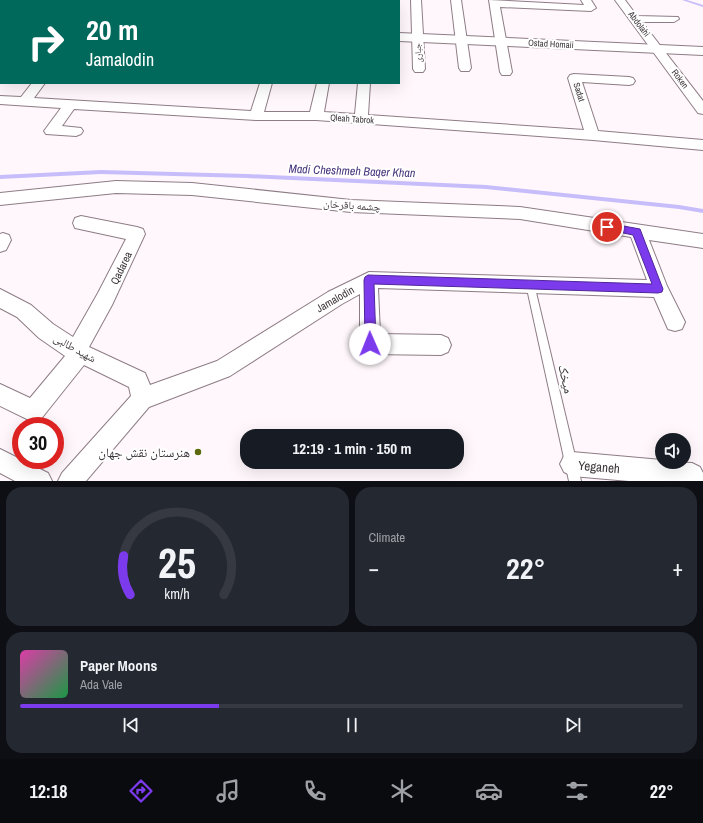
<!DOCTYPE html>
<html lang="en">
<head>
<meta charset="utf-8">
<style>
	body { margin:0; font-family:"Archivo Narrow","Noto Naskh Arabic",sans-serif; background:#242831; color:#f1f3f6; height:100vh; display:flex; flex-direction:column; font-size:15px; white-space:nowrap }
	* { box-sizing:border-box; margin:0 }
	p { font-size:13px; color:#9ea1a6 }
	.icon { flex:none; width:22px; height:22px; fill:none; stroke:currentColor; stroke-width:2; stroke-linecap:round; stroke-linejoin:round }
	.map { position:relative; height:481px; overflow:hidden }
	.drawer { display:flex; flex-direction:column; gap:6px; padding:6px; background:#0d0f14; flex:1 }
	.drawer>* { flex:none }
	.banner { position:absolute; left:0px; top:0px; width:400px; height:84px; box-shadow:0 4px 16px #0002; background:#00695c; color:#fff; overflow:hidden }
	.buttons { position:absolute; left:655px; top:433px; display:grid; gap:8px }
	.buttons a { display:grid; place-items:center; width:36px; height:36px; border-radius:50%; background:#171b24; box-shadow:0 4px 16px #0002; font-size:20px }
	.speed { position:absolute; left:12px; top:417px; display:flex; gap:8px; font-size:20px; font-weight:700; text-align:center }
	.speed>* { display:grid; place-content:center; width:52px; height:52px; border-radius:50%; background:#171b24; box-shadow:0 4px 16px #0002; line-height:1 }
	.speed .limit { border:6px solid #d22; background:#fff; color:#111 }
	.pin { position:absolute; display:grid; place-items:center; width:34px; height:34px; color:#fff; margin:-17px; border:2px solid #fff; border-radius:50%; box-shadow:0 1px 4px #0007 }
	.me { position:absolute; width:44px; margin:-22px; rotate:359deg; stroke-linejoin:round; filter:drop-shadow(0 0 3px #0008) }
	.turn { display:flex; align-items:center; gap:14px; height:84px; padding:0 20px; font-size:18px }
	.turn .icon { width:52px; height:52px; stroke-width:2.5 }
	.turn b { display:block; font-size:28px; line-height:34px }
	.big { font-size:30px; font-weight:700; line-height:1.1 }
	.drawer .tile { flex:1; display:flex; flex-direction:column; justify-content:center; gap:6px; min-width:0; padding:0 14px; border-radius:16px; background:#242831 }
	.drawer .dial { align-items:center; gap:0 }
	.dial svg { height:104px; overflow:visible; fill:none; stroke:#363941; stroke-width:7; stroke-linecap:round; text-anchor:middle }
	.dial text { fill:#f1f3f6; stroke:none }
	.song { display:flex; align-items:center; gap:12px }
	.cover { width:48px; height:48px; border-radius:6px; background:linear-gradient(135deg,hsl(320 70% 55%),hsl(140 70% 35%)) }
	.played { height:4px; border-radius:2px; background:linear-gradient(90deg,#7c3aed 30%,#363941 30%) }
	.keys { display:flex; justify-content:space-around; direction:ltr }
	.heat { display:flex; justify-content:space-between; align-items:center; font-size:22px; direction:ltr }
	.drawer .tiles { flex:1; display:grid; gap:6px; grid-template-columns:1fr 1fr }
	.tile:last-child { grid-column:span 2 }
	.trip { position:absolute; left:240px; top:429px; width:224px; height:40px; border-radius:16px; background:#171b24; box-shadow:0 4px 16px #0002; font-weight:700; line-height:40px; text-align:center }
	.tabs { display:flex; height:64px; justify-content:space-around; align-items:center; background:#090b0e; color:#9ea1a6 }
	.tabs .icon { width:28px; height:28px }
	.tabs .active { color:#7c3aed }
	.tabs b { font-size:18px; color:#f1f3f6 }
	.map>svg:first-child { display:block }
</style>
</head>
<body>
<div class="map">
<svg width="703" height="481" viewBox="0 0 703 481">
	<rect width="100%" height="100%" fill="#fff7fb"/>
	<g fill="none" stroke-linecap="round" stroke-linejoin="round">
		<!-- stream -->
		<path fill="#c8bdfb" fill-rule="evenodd" d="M42,0H46L45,1H41Z
			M682,0H687L703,5V7Z
			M0,43H1V47H0Z
			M101,170L247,174L486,185L679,205L703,209V213L679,209L486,189L247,178L101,174L0,179V175Z"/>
		<!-- lane casing -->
		<g stroke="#8e7c86" stroke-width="2">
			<path id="lane" d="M530,280L533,281L534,284L581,481H569L526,284L527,281Z"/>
		</g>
		<!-- street casing -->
		<g stroke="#8e7c86" stroke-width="2">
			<path id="street" d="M220,0H230V1H220Z
				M411,0H421L425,69L423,72H415L413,69Z
				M451,0H461L471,68L469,71H461L459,68Z
				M489,0L584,5L581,0H591L596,8L591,11L500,7L512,72L510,75H502L500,72Z
				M615,0H625L637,16L678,17L679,19L674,22H642L703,101V114L698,113Z
				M1,73V82H0V74Z
				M574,74L629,77L633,78L635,81L633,84L629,85L582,82L598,131L703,140V150L593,140L316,120H256L74,109L62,126L81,128L83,131L81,134L76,136L46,134L44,131L61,108L0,104V96L21,97L32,83H45L34,98L251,111L260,83H272L264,112H310L317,83H329L324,112L355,114L358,83H370L368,115L584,130L568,78L570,75Z
				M116,181L192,183L351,200L520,207L703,234V248L649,240L667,286L685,322L682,329L675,331L668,329L654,297L378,288L380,334L441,335L448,338L451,345L448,352L441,355L370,354L363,351L360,344V294L342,304L230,376L149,407L86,481H58L62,473L131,396L129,387L84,365L41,419L33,422L0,406V384L30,398L65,356L39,338L17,317L0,308V289L31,305L53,324L73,337L98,293L126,239L75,228L73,223L75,218L81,216L137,227L143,229L145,234L112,305L89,347L145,373L150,385L217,361L328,292L369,272L647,280L631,237L520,219L351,212L192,195L116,193L0,205V193Z
				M3,233L9,235L11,240L6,250L0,252V234Z
				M0,449L48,473L52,481H15L0,473Z
				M572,452L662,460V462L692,463L700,467L703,473V481H629L572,476L564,472L560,464L564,456Z"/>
		</g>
		<!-- secondary casing -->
		<g stroke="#8e7c86" stroke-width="2">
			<path id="secondary" d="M0,15H1V23H0Z
				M399,33L703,47V55L399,41Z"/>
		</g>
		<!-- lane -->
		<use href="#lane" fill="#fff" fill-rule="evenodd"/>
		<!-- street -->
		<use href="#street" fill="#fff" fill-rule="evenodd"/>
		<!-- secondary -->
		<use href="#secondary" fill="#fff" fill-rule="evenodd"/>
	</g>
	<!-- route -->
	<path fill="#7c3aed" stroke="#51269a" d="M607,223L640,229L663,289L662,292L658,293L374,284L376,344L374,348L370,350L367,348L365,344L364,280L365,277L368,275L652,284L633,235L604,229L603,227L604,224Z"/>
	<!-- markers -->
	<circle fill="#5e690f" stroke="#fff" stroke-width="1.5" cx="198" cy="452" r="4"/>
	<g text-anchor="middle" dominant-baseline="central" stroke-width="4" stroke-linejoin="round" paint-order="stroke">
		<!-- far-street labels -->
		<g font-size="9" fill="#3e373b" stroke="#fff">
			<text transform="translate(639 24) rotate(53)">Abdolahi</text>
			<text transform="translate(551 44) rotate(3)">Ostad Homaii</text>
			<text transform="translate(418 53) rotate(-93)">جباری</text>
			<text transform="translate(680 79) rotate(53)">Roken</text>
			<text transform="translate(579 92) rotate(72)">Sadat</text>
			<text transform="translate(352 119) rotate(4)">Qleah Tabrok</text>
		</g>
		<!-- street labels -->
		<g font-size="11" fill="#3e373b" stroke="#fff">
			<text transform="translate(352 205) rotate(4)">چشمه باقرخان</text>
			<text transform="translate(121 268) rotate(-64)">Qadarea</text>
			<text transform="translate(335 299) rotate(-30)">Jamalodin</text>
			<text transform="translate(75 348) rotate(29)">شهید طالبی</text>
		</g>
		<!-- water labels -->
		<g font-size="12" font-style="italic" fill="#48357c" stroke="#fff">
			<text transform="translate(352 171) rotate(2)">Madi Cheshmeh Baqer Khan</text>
		</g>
		<!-- near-street labels -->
		<g font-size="13" fill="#3e373b" stroke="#fff">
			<text transform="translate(566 379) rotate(77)">میخک</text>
			<text transform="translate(599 467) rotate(5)">Yeganeh</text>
		</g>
		<!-- near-poi labels -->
		<g font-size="13" fill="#3e373b" stroke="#fff" text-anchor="end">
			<text x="190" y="452">هنرستان نقش جهان</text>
		</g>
	</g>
</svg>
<div class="buttons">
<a><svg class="icon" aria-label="sound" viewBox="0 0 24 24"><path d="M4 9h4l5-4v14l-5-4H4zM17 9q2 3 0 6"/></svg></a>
</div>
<div class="speed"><div class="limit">30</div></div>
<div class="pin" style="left:607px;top:227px;background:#d93025"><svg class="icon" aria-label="arrive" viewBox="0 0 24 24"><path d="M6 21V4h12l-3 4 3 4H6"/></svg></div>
<svg class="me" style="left:370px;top:344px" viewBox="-20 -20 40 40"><circle r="19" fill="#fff"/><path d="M0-13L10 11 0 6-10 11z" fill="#7c3aed"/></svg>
<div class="trip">12:19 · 1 min · 150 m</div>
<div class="banner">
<div class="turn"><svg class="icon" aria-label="right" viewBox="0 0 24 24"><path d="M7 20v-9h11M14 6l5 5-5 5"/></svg><div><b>20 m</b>Jamalodin</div></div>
</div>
</div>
<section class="drawer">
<div class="tiles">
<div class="tile dial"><svg viewBox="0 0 100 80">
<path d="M14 69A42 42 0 1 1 86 69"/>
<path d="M14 69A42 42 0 0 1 9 39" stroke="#7c3aed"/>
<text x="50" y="56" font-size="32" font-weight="700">25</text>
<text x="50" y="72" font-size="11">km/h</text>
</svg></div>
<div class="tile"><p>Climate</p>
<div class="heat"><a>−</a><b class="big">22°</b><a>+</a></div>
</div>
<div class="tile">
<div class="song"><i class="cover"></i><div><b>Paper Moons</b><p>Ada Vale</p></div></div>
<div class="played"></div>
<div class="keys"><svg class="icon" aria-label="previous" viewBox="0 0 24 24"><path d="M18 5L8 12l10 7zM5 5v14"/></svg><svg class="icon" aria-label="pause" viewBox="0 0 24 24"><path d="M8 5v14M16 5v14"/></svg><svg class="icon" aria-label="next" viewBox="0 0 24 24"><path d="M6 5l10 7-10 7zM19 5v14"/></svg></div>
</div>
</div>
</section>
<nav class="tabs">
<b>12:18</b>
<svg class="icon active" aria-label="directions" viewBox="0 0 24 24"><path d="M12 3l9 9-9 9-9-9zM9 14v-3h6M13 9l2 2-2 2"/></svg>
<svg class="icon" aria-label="music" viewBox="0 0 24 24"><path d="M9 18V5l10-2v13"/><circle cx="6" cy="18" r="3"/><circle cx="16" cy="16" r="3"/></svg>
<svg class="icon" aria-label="phone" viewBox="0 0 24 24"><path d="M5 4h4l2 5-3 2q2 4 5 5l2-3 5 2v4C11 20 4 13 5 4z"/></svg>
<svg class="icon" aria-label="climate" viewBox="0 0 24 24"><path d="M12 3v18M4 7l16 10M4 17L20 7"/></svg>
<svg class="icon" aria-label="car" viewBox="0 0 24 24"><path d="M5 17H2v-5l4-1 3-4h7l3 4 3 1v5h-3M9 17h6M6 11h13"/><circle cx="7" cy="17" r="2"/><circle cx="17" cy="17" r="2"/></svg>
<svg class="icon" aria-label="filters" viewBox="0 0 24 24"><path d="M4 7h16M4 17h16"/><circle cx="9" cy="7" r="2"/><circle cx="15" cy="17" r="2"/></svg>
<b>22°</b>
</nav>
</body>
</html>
